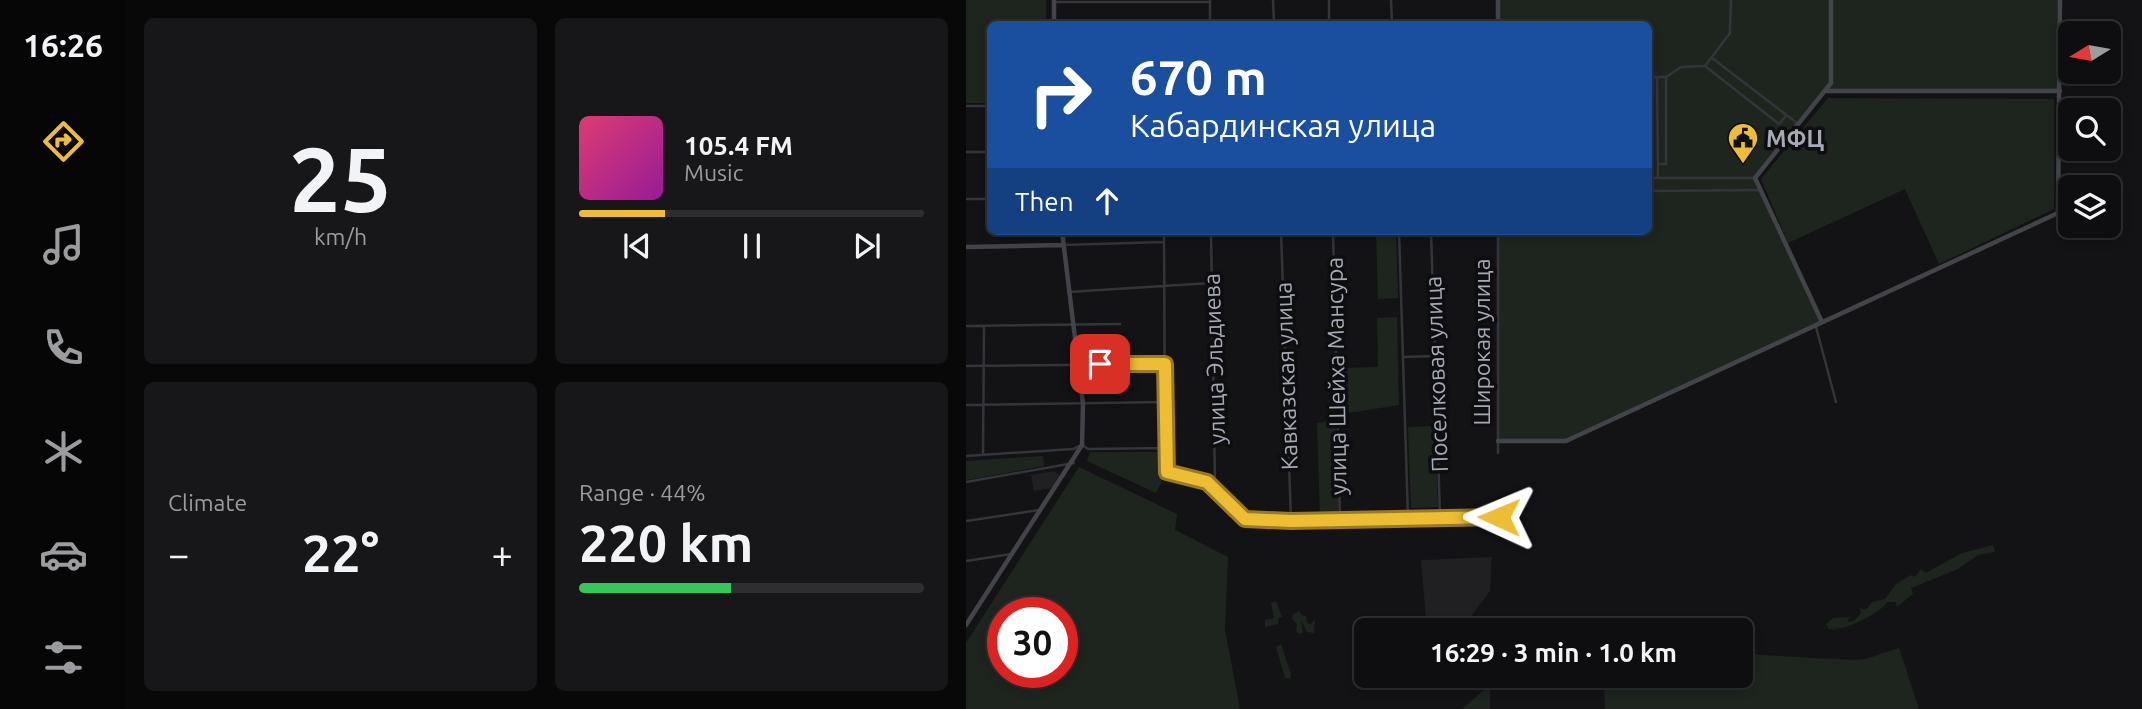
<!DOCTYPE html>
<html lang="en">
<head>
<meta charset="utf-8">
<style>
	body { margin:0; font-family:Ubuntu,sans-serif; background:#171719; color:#f1f3f6; height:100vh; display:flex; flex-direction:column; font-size:26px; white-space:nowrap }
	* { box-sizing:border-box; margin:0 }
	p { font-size:23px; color:#9b9c9f }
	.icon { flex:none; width:38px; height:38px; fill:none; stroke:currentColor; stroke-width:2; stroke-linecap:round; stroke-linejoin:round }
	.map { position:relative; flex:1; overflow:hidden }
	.panel { display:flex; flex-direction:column; gap:18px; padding:18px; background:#080809; width:840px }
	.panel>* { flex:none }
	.hud { position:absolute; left:21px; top:21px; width:665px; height:214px; border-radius:10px; box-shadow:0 4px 10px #0003,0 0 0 2px #2e2e30; background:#1a4fa0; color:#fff; overflow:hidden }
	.needle { width:46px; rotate:259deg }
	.fabs { position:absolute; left:1092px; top:21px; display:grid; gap:14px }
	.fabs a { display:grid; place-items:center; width:63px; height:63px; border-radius:10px; background:#0e0e10; box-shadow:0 4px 10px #0003,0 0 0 2px #2e2e30; font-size:35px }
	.speed { position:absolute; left:21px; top:597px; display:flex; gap:14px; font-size:35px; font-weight:700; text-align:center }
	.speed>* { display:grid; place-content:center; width:91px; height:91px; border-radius:50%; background:#0e0e10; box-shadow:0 4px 10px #0003,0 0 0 2px #2e2e30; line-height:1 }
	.speed .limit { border:10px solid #d22; background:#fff; color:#111 }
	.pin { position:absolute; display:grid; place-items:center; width:60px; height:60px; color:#fff; margin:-30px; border-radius:14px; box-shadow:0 4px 10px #0006 }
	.me { position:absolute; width:77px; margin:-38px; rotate:271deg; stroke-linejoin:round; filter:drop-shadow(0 0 5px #0008) }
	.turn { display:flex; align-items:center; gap:24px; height:147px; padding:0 28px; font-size:32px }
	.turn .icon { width:91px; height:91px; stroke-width:2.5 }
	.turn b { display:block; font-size:49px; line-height:60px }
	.then { display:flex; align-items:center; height:66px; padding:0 28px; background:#0003; gap:14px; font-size:26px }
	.big { font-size:52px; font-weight:700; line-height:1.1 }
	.panel .tile { flex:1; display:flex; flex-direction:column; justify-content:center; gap:10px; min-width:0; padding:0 24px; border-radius:10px; background:#171719 }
	.panel .dial { align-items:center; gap:0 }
	.dial b { font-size:91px; line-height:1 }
	.song { display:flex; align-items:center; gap:21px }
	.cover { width:84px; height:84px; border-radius:10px; background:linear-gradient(135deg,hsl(340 70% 55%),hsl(300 70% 35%)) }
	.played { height:7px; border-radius:4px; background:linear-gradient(90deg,#edbd33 25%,#2e2e30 25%) }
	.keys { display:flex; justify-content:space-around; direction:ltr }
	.heat { display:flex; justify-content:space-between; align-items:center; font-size:38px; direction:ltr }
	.charge { height:10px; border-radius:5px; background:linear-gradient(90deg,#34c759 44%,#2e2e30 0) }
	.panel .tiles { flex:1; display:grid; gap:18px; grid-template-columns:repeat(2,1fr) }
	.trip { position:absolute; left:388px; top:618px; width:399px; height:70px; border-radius:10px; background:#0e0e10; box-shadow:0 4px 10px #0003,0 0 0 2px #2e2e30; font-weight:700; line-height:70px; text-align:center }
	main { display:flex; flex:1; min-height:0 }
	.menu { display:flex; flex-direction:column; width:126px; justify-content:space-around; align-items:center; background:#060606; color:#9b9c9f }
	.menu .icon { width:49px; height:49px }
	.menu .current { color:#edbd33 }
	.menu b { font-size:32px; color:#f1f3f6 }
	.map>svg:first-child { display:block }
</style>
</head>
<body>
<main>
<nav class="menu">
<b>16:26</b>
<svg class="icon current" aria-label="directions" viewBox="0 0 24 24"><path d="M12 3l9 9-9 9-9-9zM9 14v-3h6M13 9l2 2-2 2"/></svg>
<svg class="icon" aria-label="music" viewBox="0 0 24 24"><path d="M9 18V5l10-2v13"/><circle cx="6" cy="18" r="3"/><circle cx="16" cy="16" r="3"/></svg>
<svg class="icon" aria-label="phone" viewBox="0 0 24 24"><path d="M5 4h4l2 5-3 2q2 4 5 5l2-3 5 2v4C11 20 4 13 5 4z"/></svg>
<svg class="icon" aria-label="climate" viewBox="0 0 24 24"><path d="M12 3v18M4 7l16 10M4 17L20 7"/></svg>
<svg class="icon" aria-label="car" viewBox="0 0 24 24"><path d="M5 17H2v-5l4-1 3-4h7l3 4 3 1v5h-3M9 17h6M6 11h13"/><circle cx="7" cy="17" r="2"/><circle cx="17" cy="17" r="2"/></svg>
<svg class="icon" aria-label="filters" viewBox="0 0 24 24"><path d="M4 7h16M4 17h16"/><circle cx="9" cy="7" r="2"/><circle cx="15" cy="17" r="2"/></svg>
</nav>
<section class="panel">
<div class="tiles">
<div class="tile dial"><b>25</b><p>km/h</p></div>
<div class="tile">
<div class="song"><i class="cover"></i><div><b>105.4 FM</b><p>Music</p></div></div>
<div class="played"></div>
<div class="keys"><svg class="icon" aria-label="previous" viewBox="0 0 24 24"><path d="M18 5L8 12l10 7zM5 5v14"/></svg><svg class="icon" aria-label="pause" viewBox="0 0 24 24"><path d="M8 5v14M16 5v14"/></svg><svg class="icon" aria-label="next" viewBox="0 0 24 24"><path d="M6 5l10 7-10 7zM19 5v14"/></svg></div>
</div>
<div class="tile"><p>Climate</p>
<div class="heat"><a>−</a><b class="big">22°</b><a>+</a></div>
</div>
<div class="tile"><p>Range · 44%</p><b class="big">220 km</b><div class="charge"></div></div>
</div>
</section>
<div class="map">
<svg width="1176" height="709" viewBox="0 0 1176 709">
	<rect width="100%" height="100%" fill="#131315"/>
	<!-- built -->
	<path fill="#201f22" d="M155,341L156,354H151L152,361L118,363L116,345Z
		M88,471L93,475L86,488L68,491L65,475Z
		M526,557L524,591L495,630H461L455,560Z"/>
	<!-- green -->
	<path fill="#1e251f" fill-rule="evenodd" d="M0,0H80V24H24V103H0Z
		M532,0H1094V91H859L790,178L856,322L600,441H532V231H682V24H532Z
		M862,98L1088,99V209L973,264L939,189L822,243L795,179Z
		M410,231H430L432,298L412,299Z
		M431,317L433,405L376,414L374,368L412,367L411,318Z
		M370,420L373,517L354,518L351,423Z
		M469,426L472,507L445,508L442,427Z
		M124,452H196V481L190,493L121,461Z
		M77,456L78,466L0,480V461Z
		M113,467L211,514L209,530L262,557L259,630L274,709H0V643ZM37,612H96V672H37Z
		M1027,545L1029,552L1012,555L992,569L945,588L947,594L931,607L930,602H921C914,614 876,632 863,629L860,624L867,618L883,617L882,622L888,621L895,613L894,608L900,610L906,602L919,599L930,584L945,575L949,577L955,569L960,573L996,553Z
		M310,601L316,617H313L312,624L299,627V620L308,618L305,603Z
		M334,611L335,615L340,616L341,623L345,624L349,619L348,633L341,632L335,620L337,633L333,634L330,631L331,624L326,619L327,614Z
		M315,644L325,674L324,679L319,678L310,647Z
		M933,648L953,709H639L638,684L645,676H775V654L886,660L900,659Z
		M524,685V709H496Z"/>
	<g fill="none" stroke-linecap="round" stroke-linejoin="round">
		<!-- street -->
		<path stroke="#34353a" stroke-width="2.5" d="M244,0V24
			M307,0L308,24
			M363,0V24
			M425,0L426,24
			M88,2H244
			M460,23V24
			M746,58L831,123
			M739,66L813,124L820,116
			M682,77H700L715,67L739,66L764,33L765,0
			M691,77L692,178
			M0,106H24
			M0,152H24
			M693,164H700V77
			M682,178H788
			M682,191L795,190
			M0,199H24
			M21,199V106
			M245,231L249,486
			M315,231L325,521
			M367,231L374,520
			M433,231L442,518
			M465,231L474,516
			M532,232V453
			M97,245L198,242
			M102,292L245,283
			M0,326L154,324
			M850,327L870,402
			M437,357L469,356
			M0,366L199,364
			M0,405L199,402
			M199,448L201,473L241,482L275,516L283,520L532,517
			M17,455L18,326
			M0,456L107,449L116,445L122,449L199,448L198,231
			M0,482L108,463
			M0,521L73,510
			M0,561L45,554"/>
		<!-- secondary -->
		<path stroke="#42444a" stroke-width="4.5" d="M88,0V24
			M532,0V24
			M865,83V0
			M860,91H1094
			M532,232V231
			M0,247L97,245
			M856,322L789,178L865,83
			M532,441H600L1092,213L1094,0
			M0,625L116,445L117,404L96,231"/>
	</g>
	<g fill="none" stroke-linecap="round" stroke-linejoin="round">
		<!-- route casing -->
		<g stroke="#9a7b21" stroke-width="18">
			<path id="route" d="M134,364H199L201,472L241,482L279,519L325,521L533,517"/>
		</g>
		<!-- route -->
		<use href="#route" stroke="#edbd33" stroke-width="12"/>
	</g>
	<!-- icons -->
	<defs>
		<g id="civic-pin" transform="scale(1.575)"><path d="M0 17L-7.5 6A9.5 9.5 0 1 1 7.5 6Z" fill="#edbd33" stroke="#0e0e10"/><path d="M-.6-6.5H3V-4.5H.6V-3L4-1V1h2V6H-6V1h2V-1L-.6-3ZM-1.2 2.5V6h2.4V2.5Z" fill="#111"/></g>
	</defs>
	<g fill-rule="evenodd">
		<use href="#civic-pin" x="777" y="138"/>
	</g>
	<g text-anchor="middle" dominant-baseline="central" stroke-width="7" stroke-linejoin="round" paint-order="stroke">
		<!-- poi labels -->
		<g font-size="23" font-weight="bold" fill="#a5a9b5" stroke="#0e0e10" text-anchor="start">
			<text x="800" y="138">МФЦ</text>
		</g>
		<!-- street labels -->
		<g font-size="23" fill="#a5a9b5" stroke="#0e0e10">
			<text transform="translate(515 342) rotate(-90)">Широкая улица</text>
			<text transform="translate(248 359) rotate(-92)">улица Эльдиева</text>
			<text transform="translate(470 374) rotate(-92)">Поселковая улица</text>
			<text transform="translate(320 376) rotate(-92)">Кавказская улица</text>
			<text transform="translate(370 376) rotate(-91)">улица Шейха Мансура</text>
		</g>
	</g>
</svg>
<div class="fabs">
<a><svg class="needle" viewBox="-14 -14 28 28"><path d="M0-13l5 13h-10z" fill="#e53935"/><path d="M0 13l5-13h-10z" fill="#9b9c9f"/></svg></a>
<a><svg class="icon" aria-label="search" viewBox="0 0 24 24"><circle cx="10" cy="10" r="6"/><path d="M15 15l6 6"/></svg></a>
<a><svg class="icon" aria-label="layers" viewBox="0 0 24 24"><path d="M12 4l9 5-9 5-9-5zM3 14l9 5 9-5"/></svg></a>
</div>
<div class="speed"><div class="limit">30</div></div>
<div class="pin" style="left:134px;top:364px;background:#d93025"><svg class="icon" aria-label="arrive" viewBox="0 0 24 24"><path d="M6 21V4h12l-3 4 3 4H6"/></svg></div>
<svg class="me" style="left:533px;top:517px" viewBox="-20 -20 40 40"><path d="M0-17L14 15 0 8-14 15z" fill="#edbd33" stroke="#fff" stroke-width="4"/></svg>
<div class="trip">16:29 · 3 min · 1.0 km</div>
<div class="hud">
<div class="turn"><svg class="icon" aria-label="right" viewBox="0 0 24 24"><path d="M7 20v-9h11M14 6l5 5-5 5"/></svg><div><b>670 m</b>Кабардинская улица</div></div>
<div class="then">Then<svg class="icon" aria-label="ahead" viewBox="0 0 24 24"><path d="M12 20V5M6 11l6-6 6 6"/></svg></div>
</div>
</div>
</main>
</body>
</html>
